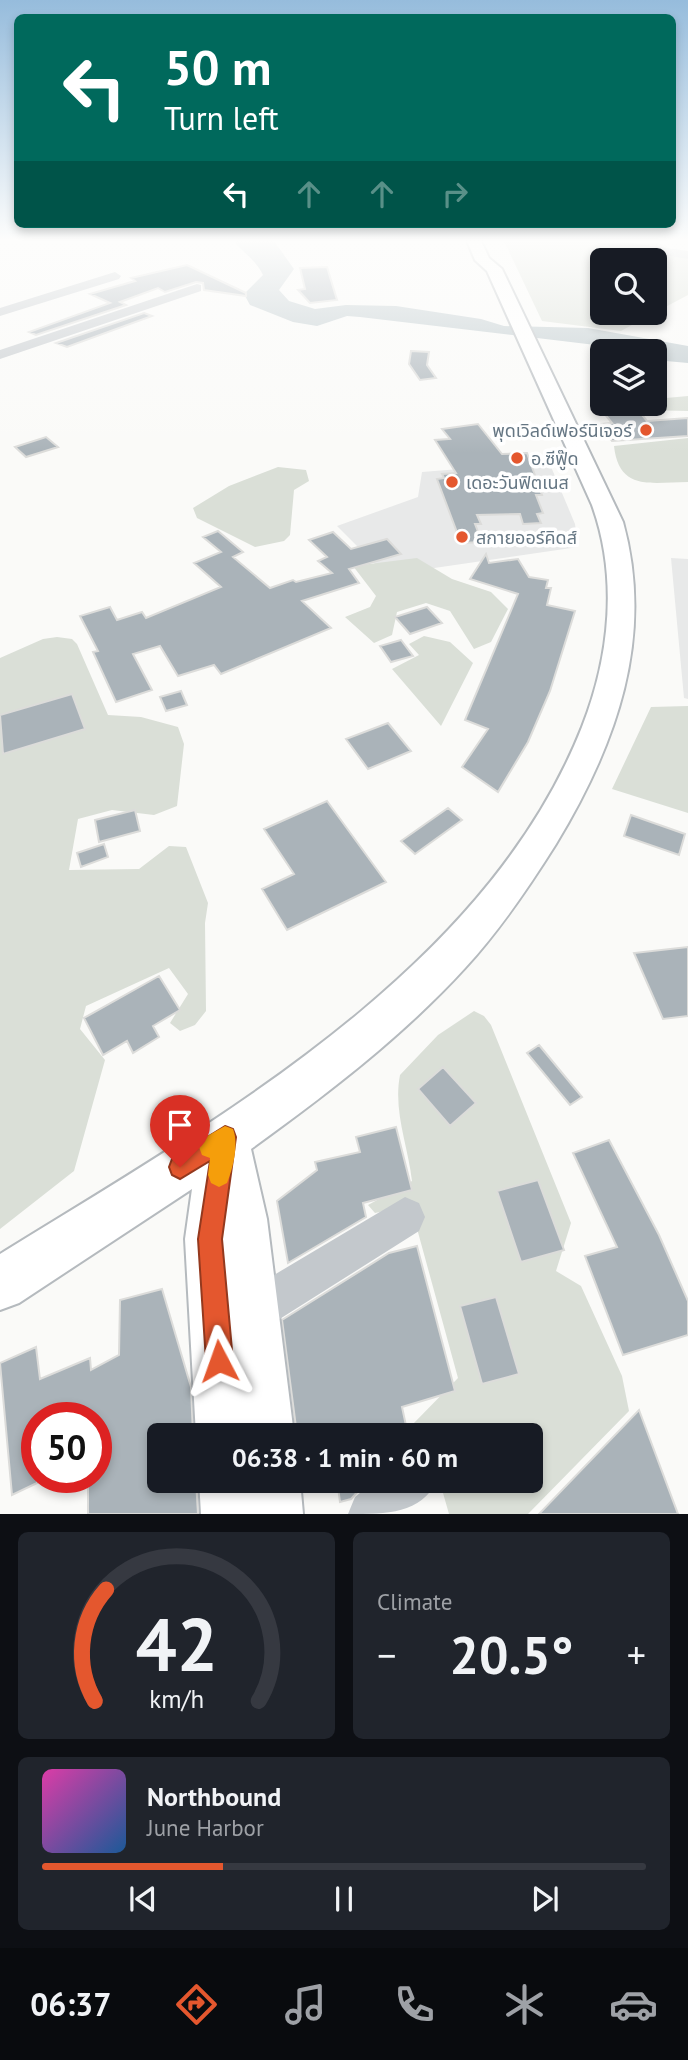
<!DOCTYPE html>
<html lang="en">
<head>
<meta charset="utf-8">
<style>
	body { margin:0; font-family:"PT Sans","Noto Sans Thai",sans-serif; background:#20242c; color:#f1f3f6; height:100vh; display:flex; flex-direction:column; font-size:26px; white-space:nowrap }
	* { box-sizing:border-box; margin:0 }
	p { font-size:23px; color:#9ea1a6 }
	.icon { flex:none; width:38px; height:38px; fill:none; stroke:currentColor; stroke-width:2; stroke-linecap:round; stroke-linejoin:round }
	.map { position:relative; height:1514px; overflow:hidden }
	.drawer { display:flex; flex-direction:column; gap:18px; padding:18px; background:#0d0f14; flex:1 }
	.drawer>* { flex:none }
	.top-card { position:absolute; left:14px; top:14px; width:662px; height:214px; border-radius:10px; box-shadow:0 4px 10px #0003; background:#00695c; color:#fff; overflow:hidden }
	.tools { position:absolute; left:590px; top:248px; display:grid; gap:14px }
	.tools a { display:grid; place-items:center; width:77px; height:77px; border-radius:10px; background:#171b24; box-shadow:0 4px 10px #0003; font-size:35px }
	.speed { position:absolute; left:21px; top:1402px; display:flex; gap:14px; font-size:35px; font-weight:700; text-align:center }
	.speed>* { display:grid; place-content:center; width:91px; height:91px; border-radius:50%; background:#171b24; box-shadow:0 4px 10px #0003; line-height:1 }
	.speed .limit { border:10px solid #d22; background:#fff; color:#111 }
	.pin { position:absolute; display:grid; place-items:center; width:60px; height:60px; color:#fff; margin:-72px -30px; border-radius:50% 50% 50% 0; rotate:-45deg; box-shadow:0 0 7px #0007 }
	.pin .icon { rotate:45deg }
	.me { position:absolute; width:77px; margin:-38px; rotate:356deg; stroke-linejoin:round; filter:drop-shadow(0 0 5px #0008) }
	.turn { display:flex; align-items:center; gap:24px; height:147px; padding:0 35px; font-size:32px }
	.turn .icon { width:91px; height:91px; stroke-width:2.5 }
	.turn b { display:block; font-size:49px; line-height:60px }
	.lanes { display:flex; align-items:center; height:66px; padding:0 35px; background:#0003; justify-content:center; gap:35px; direction:ltr }
	.lanes .off { opacity:.35 }
	.big { font-size:52px; font-weight:700; line-height:1.1 }
	.drawer .tile { flex:1; display:flex; flex-direction:column; justify-content:center; gap:10px; min-width:0; padding:0 24px; border-radius:10px; background:#20242c }
	.drawer .dial { align-items:center; gap:0 }
	.dial svg { height:182px; overflow:visible; fill:none; stroke:#363941; stroke-width:7; stroke-linecap:round; text-anchor:middle }
	.dial text { fill:#f1f3f6; stroke:none }
	.song { display:flex; align-items:center; gap:21px }
	.cover { width:84px; height:84px; border-radius:10px; background:linear-gradient(135deg,hsl(320 70% 55%),hsl(210 70% 35%)) }
	.played { height:7px; border-radius:4px; background:linear-gradient(90deg,#e4572e 30%,#363941 30%) }
	.keys { display:flex; justify-content:space-around; direction:ltr }
	.heat { display:flex; justify-content:space-between; align-items:center; font-size:38px; direction:ltr }
	.drawer .tiles { flex:1; display:grid; gap:18px; grid-template-columns:1fr 1fr }
	.tile:last-child { grid-column:span 2 }
	.trip { position:absolute; left:147px; top:1423px; width:396px; height:70px; border-radius:10px; background:#171b24; box-shadow:0 4px 10px #0003; font-weight:700; line-height:70px; text-align:center }
	.dock { display:flex; height:112px; justify-content:space-around; align-items:center; background:#090b0e; color:#9ea1a6 }
	.dock .icon { width:49px; height:49px }
	.dock .current { color:#e4572e }
	.dock b { font-size:32px; color:#f1f3f6 }
	.map>svg:first-child { display:block }
</style>
</head>
<body>
<div class="map">
<svg width="688" height="1514" viewBox="0 0 688 1514">
	<rect width="100%" height="100%" fill="#fafaf8"/>
	<!-- built -->
	<path fill="#e8e9e9" d="M549,462L575,524L578,547L386,575L337,526L418,497L422,472Z
		M671,558L688,559V699L684,698Z"/>
	<!-- green -->
	<path fill="#dadfd7" d="M504,241H585L688,256V295L654,313V261H602V313H654L621,331L542,321Z
		M688,396V411L642,410L645,404H654L655,399Z
		M688,438V482C652,482 619,492 614,446Z
		M278,467L306,470L309,481L294,490L290,535L284,541L255,547L197,518L193,508L229,486Z
		M417,558L452,579L491,592L508,609L491,642L474,649L450,611L426,603L397,612L392,635L374,643L345,617L370,607L376,596L353,566Z
		M424,636L450,642L473,663L441,726L392,669L419,655L409,644Z
		M57,637L72,639L77,644L108,715L141,717L178,727L184,744L177,806L154,815L112,810L78,819L69,870L139,869L169,846L186,847L208,903L205,923L206,1011L195,1025L180,1031L170,1023L188,994L169,968L86,1006L80,1029L105,1060L74,1171L0,1229V658L43,639Z
		M688,706V813L612,789L651,707Z
		M474,1011L484,1016L491,1025L571,1223L556,1271L581,1286L622,1376L629,1411L528,1514H449L443,1493L454,1481L530,1480V1435H416L413,1424L458,1378L416,1225L403,1207L375,1213L368,1205L412,1181C408,1146 393,1111 400,1075L438,1035Z"/>
	<!-- water -->
	<path fill="#bbc7cb" d="M234,241H274L294,269L279,290L289,301L315,309L346,305L396,306L481,319L504,326L588,328L688,346V363L655,360L654,352H620L612,347L360,317L347,316L317,326L293,322L250,305L244,294L263,275C256,260 244,254 234,241Z"/>
	<!-- building -->
	<path fill="#aab3b9" stroke="#dcdcda" stroke-width="2" d="M187,265L246,293V296L204,290L203,283L196,282L165,292L158,288L120,302L126,305L36,335L29,332L110,303L90,294L135,281L131,278Z
		M327,267L337,300L310,303L298,290L305,289L300,268Z
		M144,313L152,316L67,347L56,343Z
		M411,351L429,352L427,365L436,378L420,380L409,364Z
		M638,410L647,421L688,418V436L612,441L600,424L612,423L603,412Z
		M478,424L502,454L527,453L542,495H536L543,513L537,514L541,523L523,524L520,514L477,515L481,524H475L482,542L461,543L437,479L444,478L442,474L456,473L435,440L450,439L442,429Z
		M46,437L58,447L26,457L15,447Z
		M218,531L243,552L233,557L270,588L293,580L296,582L332,573L318,561L327,557L309,540L333,532L351,549L387,539L401,554L349,569L359,583L302,601L331,628L221,674L214,665L178,676L160,646L133,654L152,690L116,702L93,652L98,651L80,616L110,607L117,620L142,612L146,618L221,587L194,563L221,552L203,537Z
		M486,554L489,563L518,559L529,577L548,580L546,588H551L547,605L575,611L550,691L528,742L498,792L462,767L488,729L465,720L518,594L470,579Z
		M427,607L442,623L410,634L395,617Z
		M401,640L413,656L391,662L380,646Z
		M181,691L187,705L166,711L160,697Z
		M72,694L85,729L3,754L0,715Z
		M388,723L411,751L368,769L346,739Z
		M327,801L386,882L287,930L262,889L294,874L264,829Z
		M448,808L462,820L415,854L401,841Z
		M135,810L140,831L99,842L95,820Z
		M631,815L685,834L679,855L624,836Z
		M104,844L108,857L81,867L77,853Z
		M688,947V1016L663,1019L634,953Z
		M159,976L180,1010L153,1026L159,1037L133,1053L127,1041L103,1055L84,1018Z
		M539,1045L582,1097L570,1105L527,1053Z
		M443,1067L476,1103L450,1126L418,1089Z
		M396,1127L412,1190L363,1203L366,1217L288,1263L277,1201L317,1170L315,1162L360,1152L356,1137Z
		M609,1140L659,1235L688,1301V1335L623,1355L585,1256L617,1247L573,1153Z
		M538,1180L564,1250L521,1262L497,1191Z
		M417,1246L455,1391L402,1407L408,1435H297L282,1320L389,1253Z
		M162,1289L191,1387L193,1435H159V1480H196L198,1514H88V1477H96V1418H37V1483L12,1495L0,1363L36,1347L40,1379L90,1358L91,1370L119,1355L120,1300Z
		M496,1297L519,1374L482,1384L460,1306Z
		M639,1410L678,1514H539Z
		M337,1480H359L360,1489L351,1499L340,1502Z"/>
	<g fill="none" stroke-linecap="round" stroke-linejoin="round">
		<!-- major casing -->
		<g stroke="#b5babe" stroke-width="4">
			<path id="major" d="M467,241H481L489,258L502,269L623,522C655,638 616,745 556,844C529,887 500,930 465,968C402,1037 327,1094 251,1149L267,1219L294,1435H196L185,1239L192,1189L19,1303L0,1310V1254C213,1122 485,972 582,727C610,656 618,577 592,505L487,271L475,260Z
				M199,1480H300L303,1514H201Z"/>
		</g>
		<!-- minor -->
		<path fill="#c3c8cc" fill-rule="evenodd" d="M593,241H618L688,251V259L598,244Z
			M115,272L121,276L119,279L0,316V308Z
			M197,284L201,285V291L0,359V350Z
			M405,1197L419,1203L425,1217L419,1231L267,1327L252,1333L237,1327L231,1312L237,1297Z
			M376,1480H438C420,1514 388,1514 348,1514L355,1497Z"/>
		<!-- major -->
		<use href="#major" fill="#fff" fill-rule="evenodd"/>
	</g>
	<!-- sky -->
	<linearGradient id="sky" x2="0" y2="1"><stop stop-color="#96bcdc"/><stop offset="0.53" stop-color="#fdfdfc"/><stop offset="1" stop-color="#fdfdfc" stop-opacity="0"/></linearGradient>
	<rect width="688" height="453" fill="url(#sky)"/>
	<!-- route -->
	<path fill="#e4572e" stroke="#94391e" stroke-width="2" d="M225,1126L233,1129L236,1137L222,1239L233,1361L229,1371L219,1375L210,1371L206,1361L198,1239L210,1161L180,1179L172,1175L169,1167L172,1159Z"/>
	<!-- slow -->
	<path fill="#f59e0b" d="M225,1126L233,1129C239,1144 233,1169 227,1183L219,1187L211,1183L208,1175L210,1158L202,1155L199,1147L202,1139Z"/>
	<!-- markers -->
	<g fill="#e4572e" stroke="#fff" stroke-width="2.5">
		<circle cx="646" cy="430" r="7"/>
		<circle cx="517" cy="458" r="7"/>
		<circle cx="452" cy="482" r="7"/>
		<circle cx="462" cy="537" r="7"/>
	</g>
	<g text-anchor="middle" dominant-baseline="central" stroke-width="7" stroke-linejoin="round" paint-order="stroke">
		<!-- far-poi labels -->
		<g font-size="18" fill="#657683" stroke="#fff" text-anchor="start">
			<text x="632" y="430" text-anchor="end">พุดเวิลด์เฟอร์นิเจอร์</text>
			<text x="531" y="458">อ.ซีฟู๊ด</text>
			<text x="466" y="482">เดอะวันฟิตเนส</text>
			<text x="476" y="537">สกายออร์คิดส์</text>
		</g>
	</g>
</svg>
<div class="tools">
<a><svg class="icon" aria-label="search" viewBox="0 0 24 24"><circle cx="10" cy="10" r="6"/><path d="M15 15l6 6"/></svg></a>
<a><svg class="icon" aria-label="layers" viewBox="0 0 24 24"><path d="M12 4l9 5-9 5-9-5zM3 14l9 5 9-5"/></svg></a>
</div>
<div class="speed"><div class="limit">50</div></div>
<div class="pin" style="left:180px;top:1167px;background:#d93025"><svg class="icon" aria-label="arrive" viewBox="0 0 24 24"><path d="M6 21V4h12l-3 4 3 4H6"/></svg></div>
<svg class="me" style="left:219px;top:1361px" viewBox="-20 -20 40 40"><path d="M0-17L14 15 0 8-14 15z" fill="#e4572e" stroke="#fff" stroke-width="4"/></svg>
<div class="trip">06:38 · 1 min · 60 m</div>
<div class="top-card">
<div class="turn"><svg class="icon" aria-label="left" viewBox="0 0 24 24"><path d="M17 20v-9H6M10 6l-5 5 5 5"/></svg><div><b>50 m</b>Turn left</div></div>
<div class="lanes"><svg class="icon" aria-label="left" viewBox="0 0 24 24"><path d="M17 20v-9H6M10 6l-5 5 5 5"/></svg><svg class="icon off" aria-label="ahead" viewBox="0 0 24 24"><path d="M12 20V5M6 11l6-6 6 6"/></svg><svg class="icon off" aria-label="ahead" viewBox="0 0 24 24"><path d="M12 20V5M6 11l6-6 6 6"/></svg><svg class="icon off" aria-label="right" viewBox="0 0 24 24"><path d="M7 20v-9h11M14 6l5 5-5 5"/></svg></div>
</div>
</div>
<section class="drawer">
<div class="tiles">
<div class="tile dial"><svg viewBox="0 0 100 80">
<path d="M14 69A42 42 0 1 1 86 69"/>
<path d="M14 69A42 42 0 0 1 19 20" stroke="#e4572e"/>
<text x="50" y="56" font-size="32" font-weight="700">42</text>
<text x="50" y="72" font-size="11">km/h</text>
</svg></div>
<div class="tile"><p>Climate</p>
<div class="heat"><a>−</a><b class="big">20.5°</b><a>+</a></div>
</div>
<div class="tile">
<div class="song"><i class="cover"></i><div><b>Northbound</b><p>June Harbor</p></div></div>
<div class="played"></div>
<div class="keys"><svg class="icon" aria-label="previous" viewBox="0 0 24 24"><path d="M18 5L8 12l10 7zM5 5v14"/></svg><svg class="icon" aria-label="pause" viewBox="0 0 24 24"><path d="M8 5v14M16 5v14"/></svg><svg class="icon" aria-label="next" viewBox="0 0 24 24"><path d="M6 5l10 7-10 7zM19 5v14"/></svg></div>
</div>
</div>
</section>
<nav class="dock">
<b>06:37</b>
<svg class="icon current" aria-label="directions" viewBox="0 0 24 24"><path d="M12 3l9 9-9 9-9-9zM9 14v-3h6M13 9l2 2-2 2"/></svg>
<svg class="icon" aria-label="music" viewBox="0 0 24 24"><path d="M9 18V5l10-2v13"/><circle cx="6" cy="18" r="3"/><circle cx="16" cy="16" r="3"/></svg>
<svg class="icon" aria-label="phone" viewBox="0 0 24 24"><path d="M5 4h4l2 5-3 2q2 4 5 5l2-3 5 2v4C11 20 4 13 5 4z"/></svg>
<svg class="icon" aria-label="climate" viewBox="0 0 24 24"><path d="M12 3v18M4 7l16 10M4 17L20 7"/></svg>
<svg class="icon" aria-label="car" viewBox="0 0 24 24"><path d="M5 17H2v-5l4-1 3-4h7l3 4 3 1v5h-3M9 17h6M6 11h13"/><circle cx="7" cy="17" r="2"/><circle cx="17" cy="17" r="2"/></svg>
</nav>
</body>
</html>
